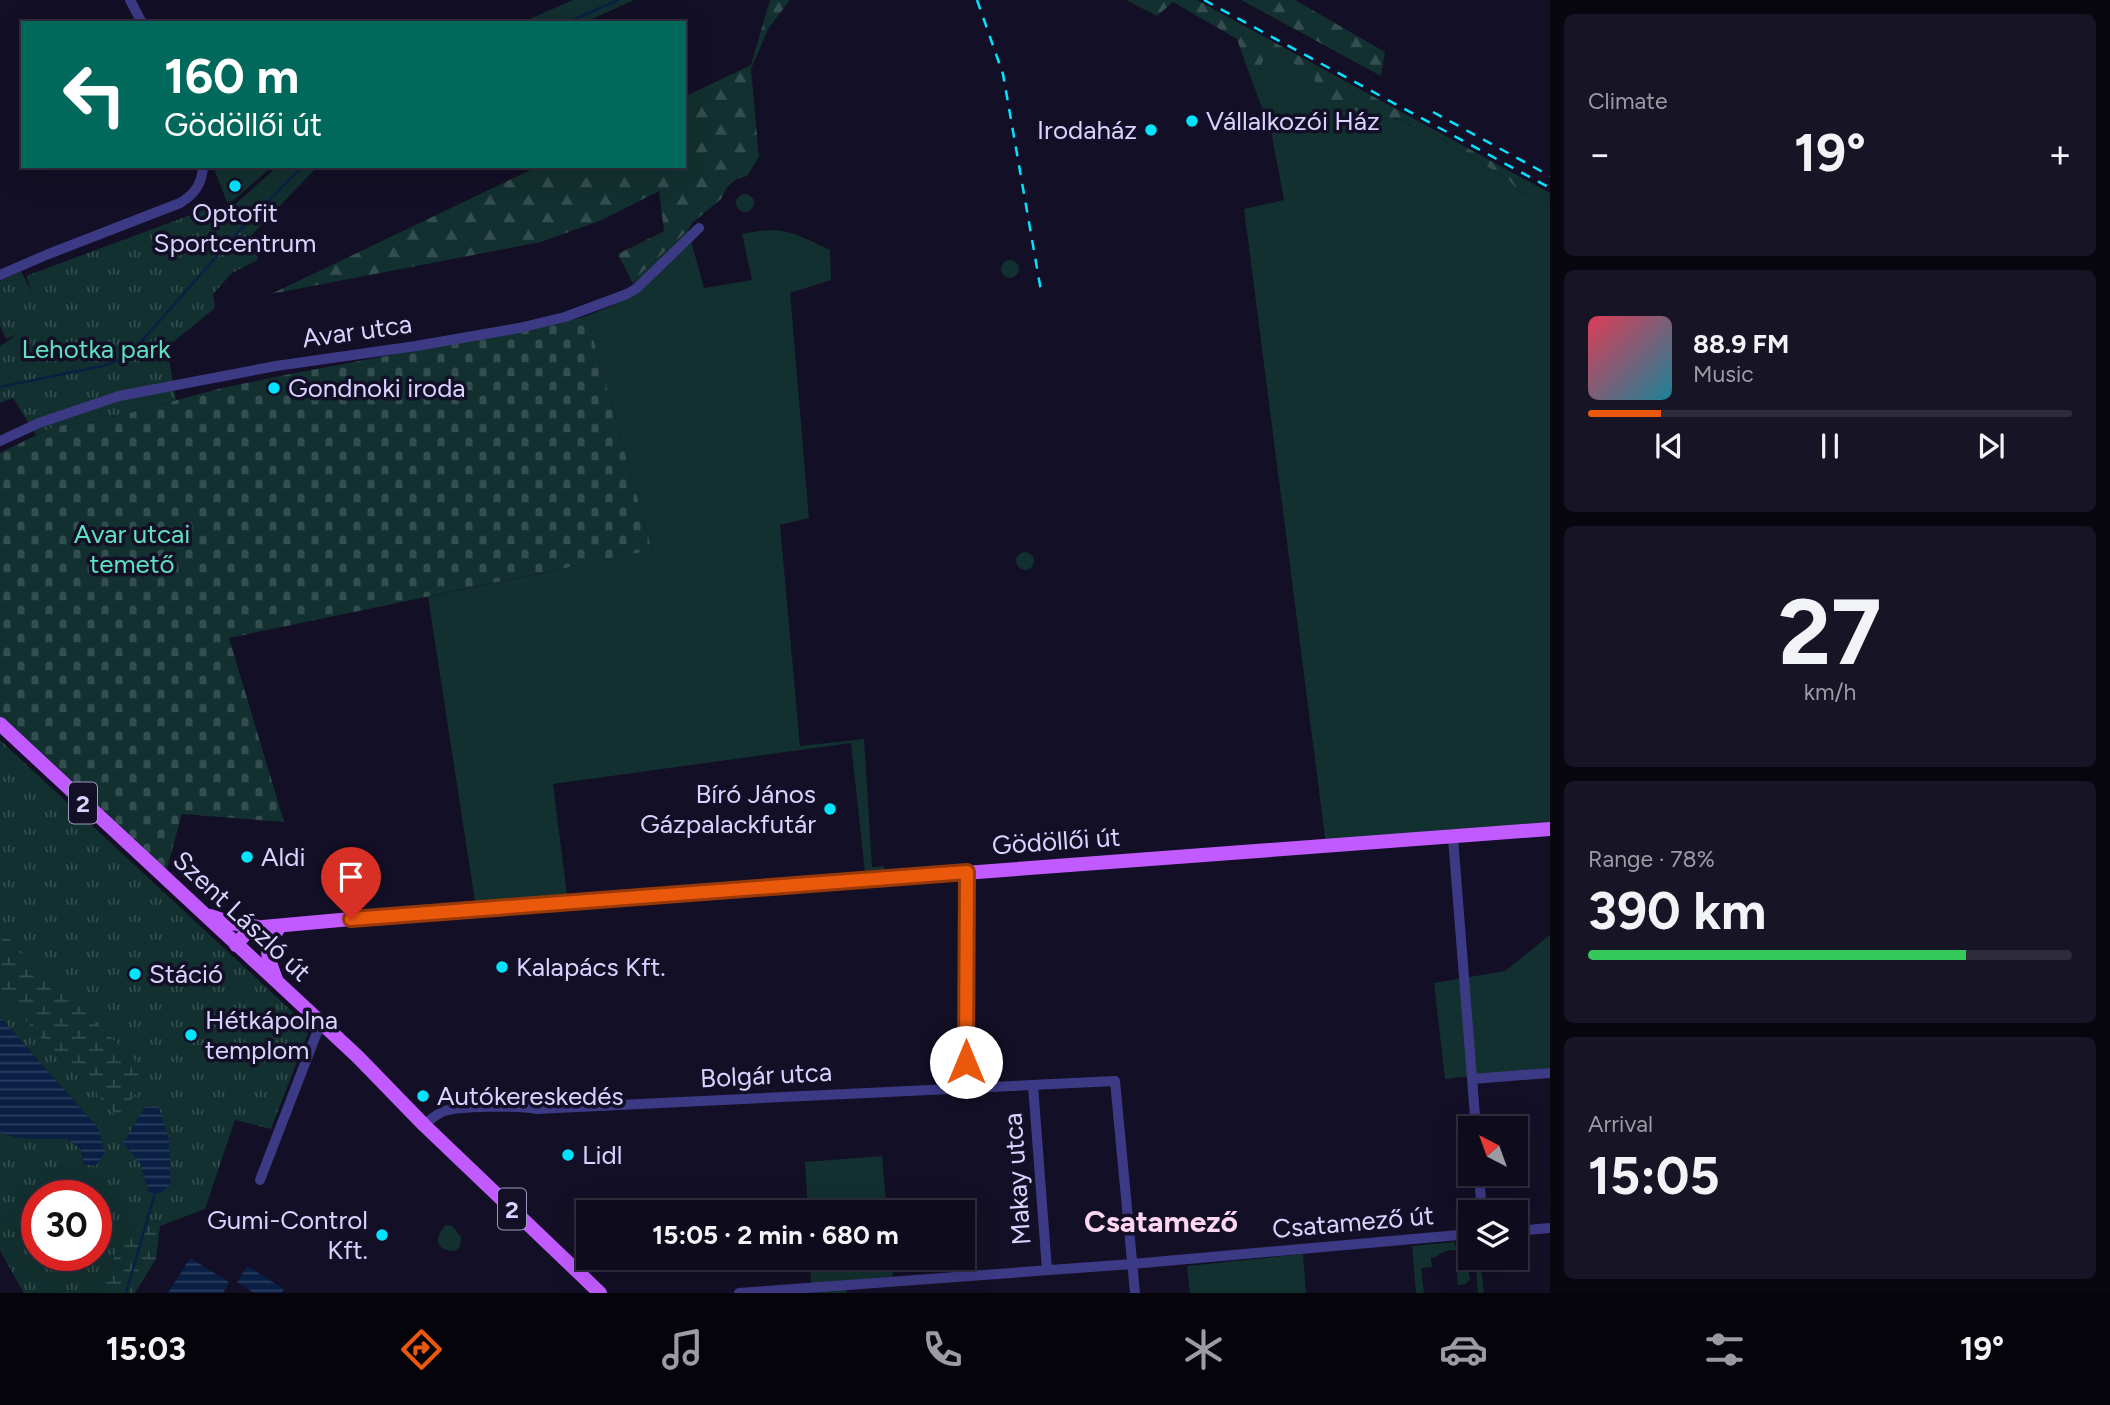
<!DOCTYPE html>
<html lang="en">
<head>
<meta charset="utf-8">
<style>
	body { margin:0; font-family:Figtree,sans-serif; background:#171425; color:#f1f3f6; height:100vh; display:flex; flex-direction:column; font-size:26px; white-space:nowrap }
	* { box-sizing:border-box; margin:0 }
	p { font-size:23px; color:#9b9ba3 }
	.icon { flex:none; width:38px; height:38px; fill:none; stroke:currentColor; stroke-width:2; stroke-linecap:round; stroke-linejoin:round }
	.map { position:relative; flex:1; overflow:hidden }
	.drawer { display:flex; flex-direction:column; gap:14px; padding:14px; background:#08060f; width:560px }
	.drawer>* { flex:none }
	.top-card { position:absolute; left:21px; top:21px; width:665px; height:147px; border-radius:0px; box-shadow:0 7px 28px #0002,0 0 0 2px #2e2b3b; background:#00695c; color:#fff; overflow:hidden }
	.needle { width:46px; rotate:319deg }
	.fabs { position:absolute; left:1458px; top:1116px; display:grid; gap:14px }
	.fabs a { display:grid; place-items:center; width:70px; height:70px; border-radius:0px; background:#0e0b1c; box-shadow:0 7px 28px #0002,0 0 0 2px #2e2b3b; font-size:35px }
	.speed { position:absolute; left:21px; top:1180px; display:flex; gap:14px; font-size:35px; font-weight:700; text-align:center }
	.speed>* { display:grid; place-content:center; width:91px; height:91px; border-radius:50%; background:#0e0b1c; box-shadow:0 7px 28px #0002,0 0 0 2px #2e2b3b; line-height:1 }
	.speed .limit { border:10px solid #d22; background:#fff; color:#111 }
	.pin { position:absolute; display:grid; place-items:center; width:60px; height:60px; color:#fff; margin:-72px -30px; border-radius:50% 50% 50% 0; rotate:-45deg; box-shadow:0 0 7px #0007 }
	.pin .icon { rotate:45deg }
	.me { position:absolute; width:77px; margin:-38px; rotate:0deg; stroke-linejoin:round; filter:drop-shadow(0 0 5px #0008) }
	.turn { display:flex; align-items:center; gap:24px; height:147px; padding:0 28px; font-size:32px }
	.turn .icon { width:91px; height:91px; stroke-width:2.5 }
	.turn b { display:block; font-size:49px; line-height:60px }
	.big { font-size:52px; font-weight:700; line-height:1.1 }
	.drawer .card { flex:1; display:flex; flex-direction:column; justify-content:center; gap:10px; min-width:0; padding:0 24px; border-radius:10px; background:#171425 }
	.drawer .dial { align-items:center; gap:0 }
	.dial b { font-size:91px; line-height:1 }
	.song { display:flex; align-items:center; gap:21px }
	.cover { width:84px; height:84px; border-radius:10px; background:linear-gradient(135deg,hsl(350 70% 55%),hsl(190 70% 35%)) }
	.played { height:7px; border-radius:4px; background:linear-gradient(90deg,#ea580c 15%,#2e2b3b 15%) }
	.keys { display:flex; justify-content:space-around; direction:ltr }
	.heat { display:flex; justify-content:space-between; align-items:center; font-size:38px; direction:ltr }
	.charge { height:10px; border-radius:5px; background:linear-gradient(90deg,#34c759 78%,#2e2b3b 0) }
	.trip { position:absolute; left:576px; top:1200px; width:399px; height:70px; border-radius:0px; background:#0e0b1c; box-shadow:0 7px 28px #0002,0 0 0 2px #2e2b3b; font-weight:700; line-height:70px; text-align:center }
	.menu { display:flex; height:112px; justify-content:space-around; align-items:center; background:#06040b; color:#9b9ba3 }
	.menu .icon { width:49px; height:49px }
	.menu .on { color:#ea580c }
	.menu b { font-size:32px; color:#f1f3f6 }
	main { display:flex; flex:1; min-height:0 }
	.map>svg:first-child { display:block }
</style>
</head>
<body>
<main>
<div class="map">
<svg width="1550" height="1293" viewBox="0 0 1550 1293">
	<defs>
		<pattern id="forest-firs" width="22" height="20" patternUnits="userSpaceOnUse" patternTransform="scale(1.75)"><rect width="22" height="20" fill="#12302f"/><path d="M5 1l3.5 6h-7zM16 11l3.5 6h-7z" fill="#344d4e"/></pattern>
		<pattern id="wetland-marsh" width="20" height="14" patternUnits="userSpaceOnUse" patternTransform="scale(1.75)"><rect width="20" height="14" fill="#12302f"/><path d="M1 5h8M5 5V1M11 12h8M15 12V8" fill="none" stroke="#344d4e"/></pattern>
		<pattern id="cemetery-stones" width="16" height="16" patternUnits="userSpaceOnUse" patternTransform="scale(1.75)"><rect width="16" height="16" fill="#12302f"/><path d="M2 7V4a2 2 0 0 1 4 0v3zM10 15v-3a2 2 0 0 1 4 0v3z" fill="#344d4e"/></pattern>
		<pattern id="park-tufts" width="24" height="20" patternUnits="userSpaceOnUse" patternTransform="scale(1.75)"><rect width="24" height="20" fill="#12302f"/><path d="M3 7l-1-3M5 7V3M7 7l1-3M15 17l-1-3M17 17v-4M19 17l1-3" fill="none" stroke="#344d4e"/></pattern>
		<pattern id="water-rules" width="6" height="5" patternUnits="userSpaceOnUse" patternTransform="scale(1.75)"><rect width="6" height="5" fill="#0a1f44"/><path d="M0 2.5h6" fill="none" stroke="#2d3f60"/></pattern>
	</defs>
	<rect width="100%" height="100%" fill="#130f26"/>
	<!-- green -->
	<path fill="#12302f" d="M573,0H634L583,23H520Z
		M1273,52L1315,75L1320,113L1355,110L1383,134L1392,118L1430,132L1508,179L1519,192L1532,193L1550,203V827L1326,845L1244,209L1284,200L1271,131L1253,84L1265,57Z
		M213,166H273L228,205Z
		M278,166H318L249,238L232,207Z
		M736 203a9 9 0 1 1 18 0a9 9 0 1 1-18 0Z
		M688,230L704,288L752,280L742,234C783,225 794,233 830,250L831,280L790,293L809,518L780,525L800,746L864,739L872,867L884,866L887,880L866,882L851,743L553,784L568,903L476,908L428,597L652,550L587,316L627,299L637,277Z
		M1001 269a9 9 0 1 1 18 0a9 9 0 1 1-18 0Z
		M1016 561a9 9 0 1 1 18 0a9 9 0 1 1-18 0Z
		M1550,935V1068L1445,1079L1434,983L1505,971Z
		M882,1156L887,1213H808L805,1162Z
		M446,1225L452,1226L461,1237L460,1247L455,1251C434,1251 434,1237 446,1225Z
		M1470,1240V1258H1480L1484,1293H1478L1476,1267L1461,1251L1460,1242Z
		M1454,1242L1457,1250C1440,1249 1442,1256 1431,1258L1432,1267L1421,1268L1424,1293H1416L1412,1246Z
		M1303,1254L1306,1293H1190L1187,1266Z
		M1458,1256L1467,1265L1470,1279L1466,1284L1458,1285L1456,1265L1459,1264Z
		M810,1258H891L893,1276L846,1283L847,1293H762L811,1284Z"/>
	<!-- forest -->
	<path fill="url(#forest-firs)" d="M770,0H790L768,29L751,69L759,157L747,176L737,179L727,187L721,199L692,223L688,230L637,277L633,284L618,254L664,231L659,191L602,220L541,242L271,294L539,166H684V97L751,65Z
		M1126,0H1197L1550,193V203L1532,193L1519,192L1508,179L1430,132L1393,118L1394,127L1383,134L1355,110L1319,113L1314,75L1273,52L1265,57L1253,84L1237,39L1173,2L1157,16Z
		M1241,0H1295L1385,52L1381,76Z"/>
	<!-- wetland -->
	<path fill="url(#wetland-marsh)" d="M0,930L151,1075L119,1118L37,1034L0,991Z
		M136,1221L160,1226L156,1259L135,1293H102L114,1256Z"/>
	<!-- cemetery -->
	<path fill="url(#cemetery-stones)" d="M587,316L652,550L229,638L284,822L182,814L165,875L0,719V453L55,426L95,422L222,388L285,375L556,324Z"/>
	<!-- park -->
	<path fill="url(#park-tufts)" fill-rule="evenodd" d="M232,207L249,238L258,260L232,273L213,294L215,308L167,347L176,400L95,422L55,426L36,435L13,398L0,403V346L18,334L6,339L0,325V281L21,271L32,293L26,276L209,208Z
		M0,740L310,1028L271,1129L235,1120L205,1209L160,1226L136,1222L114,1256L102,1293H24L0,1251V1133L19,1138L67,1139L80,1148L84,1164L96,1166L98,1128L0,1017V991L37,1034L118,1117L150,1075L0,930ZM158,1106L161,1115L149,1193L140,1162ZM37,1195H96V1255H37Z"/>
	<!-- water -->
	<path fill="url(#water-rules)" d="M0,1017L98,1128L105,1152L96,1166L84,1164L80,1148L67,1139L19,1138L0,1133Z
		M158,1106L169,1139L171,1184L161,1193H149L140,1163L123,1143L145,1107Z
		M190,1258L229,1282L223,1293H168Z
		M247,1266L284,1289L282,1293H254L237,1282Z"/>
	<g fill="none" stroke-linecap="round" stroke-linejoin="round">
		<!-- stream -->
		<path stroke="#0a1f44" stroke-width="2.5" d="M566,23L618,0
			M0,387L107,365L121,359L142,341L237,233L303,166
			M126,1293L155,1193"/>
		<!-- minor -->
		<path stroke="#3d3a85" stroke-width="10" d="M130,0L142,23
			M0,275L46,255L180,203C195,194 202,184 203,166
			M0,441L39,423L119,396L276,366L416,346L519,328L565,317L627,294L637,288L699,228
			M1453,838L1476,1129
			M1472,1079L1550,1073
			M1033,1085L1047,1270
			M966,1088L967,872
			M424,1125C430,1120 435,1115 442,1112C458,1105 519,1106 537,1109L1115,1081L1135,1293
			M1479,1174L1482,1213
			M260,1180L321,1022
			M1516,1231L1550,1228
			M739,1293L1132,1264L1470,1234"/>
		<!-- major -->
		<path stroke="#c25bff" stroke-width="14" d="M0,724L358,1057L424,1125L600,1293
			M210,916L231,923L259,927
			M236,945L246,933L263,927L351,919L1550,829
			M276,979C266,954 264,949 280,926"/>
		<!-- rail -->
		<path stroke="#00e5ff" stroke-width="2.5" stroke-dasharray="10 9" stroke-linecap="butt" d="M977,0L1003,74L1041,291
			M1204,0L1550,188
			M1433,112L1550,176"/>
	</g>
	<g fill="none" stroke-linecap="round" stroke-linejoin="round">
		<!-- route casing -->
		<g stroke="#983908" stroke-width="18">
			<path id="route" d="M351,919L967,872L966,1062"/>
		</g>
		<!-- route -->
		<use href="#route" stroke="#ea580c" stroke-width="12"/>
	</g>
	<!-- markers -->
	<g fill="#00e5ff" stroke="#130f26" stroke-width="2.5">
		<circle cx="1192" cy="121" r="7"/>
		<circle cx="1151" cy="130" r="7"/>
		<circle cx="235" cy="186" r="7"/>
		<circle cx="274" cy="388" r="7"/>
		<circle cx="830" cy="809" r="7"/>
		<circle cx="247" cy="857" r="7"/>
		<circle cx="502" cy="967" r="7"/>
		<circle cx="135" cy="974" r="7"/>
		<circle cx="191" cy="1035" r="7"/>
		<circle cx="423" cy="1096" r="7"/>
		<circle cx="568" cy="1155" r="7"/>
		<circle cx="382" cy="1235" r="7"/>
	</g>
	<g text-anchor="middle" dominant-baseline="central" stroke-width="7" stroke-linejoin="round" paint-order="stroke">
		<!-- shield labels -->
		<g fill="#130f26" stroke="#9e99be" stroke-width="2">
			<rect x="69" y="782.5" width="28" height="41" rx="5"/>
			<rect x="498" y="1188.5" width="28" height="41" rx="5"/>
		</g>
		<g font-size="24" font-weight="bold" fill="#d9d4ff">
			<text x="83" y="803">2</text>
			<text x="512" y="1209">2</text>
		</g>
		<!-- poi labels -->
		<g font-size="26" fill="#d9d4ff" stroke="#130f26" text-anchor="start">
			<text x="1206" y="121">Vállalkozói Ház</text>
			<text x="1137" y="130" text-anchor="end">Irodaház</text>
			<text x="235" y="213" text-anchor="middle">Optofit<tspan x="235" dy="30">Sportcentrum</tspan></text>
			<text x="288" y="388">Gondnoki iroda</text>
			<text x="816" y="794" text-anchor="end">Bíró János<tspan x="816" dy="30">Gázpalackfutár</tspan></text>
			<text x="261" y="857">Aldi</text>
			<text x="516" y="967">Kalapács Kft.</text>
			<text x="149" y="974">Stáció</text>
			<text x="205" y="1020">Hétkápolna<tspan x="205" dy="30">templom</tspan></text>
			<text x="437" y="1096">Autókereskedés</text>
			<text x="582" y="1155">Lidl</text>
			<text x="368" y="1220" text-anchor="end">Gumi-Control<tspan x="368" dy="30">Kft.</tspan></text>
		</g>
		<!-- street labels -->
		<g font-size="26" fill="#d9d4ff" stroke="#130f26">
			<text transform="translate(357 331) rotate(-8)">Avar utca</text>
			<text transform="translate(1056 841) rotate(-4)">Gödöllői út</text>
			<text transform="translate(242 916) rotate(43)">Szent László út</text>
			<text transform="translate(766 1075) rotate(-3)">Bolgár utca</text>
			<text transform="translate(1017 1179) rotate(-94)">Makay utca</text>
			<text transform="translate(1353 1222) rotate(-5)">Csatamező út</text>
		</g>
		<!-- park labels -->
		<g font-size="26" fill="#5fe0c0" stroke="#130f26">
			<text x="96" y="349">Lehotka park</text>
			<text x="132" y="534">Avar utcai<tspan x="132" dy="30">temető</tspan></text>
		</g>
		<!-- quarter labels -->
		<g font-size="30" font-weight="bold" fill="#ffd6f0" stroke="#130f26">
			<text x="1161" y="1221">Csatamező</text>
		</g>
	</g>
</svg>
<div class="fabs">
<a><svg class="needle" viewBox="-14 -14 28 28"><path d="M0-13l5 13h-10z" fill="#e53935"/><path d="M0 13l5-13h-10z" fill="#9b9ba3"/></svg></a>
<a><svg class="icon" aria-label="layers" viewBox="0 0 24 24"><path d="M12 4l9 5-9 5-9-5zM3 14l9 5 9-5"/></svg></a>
</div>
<div class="speed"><div class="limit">30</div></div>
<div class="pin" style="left:351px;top:919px;background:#d93025"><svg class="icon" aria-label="arrive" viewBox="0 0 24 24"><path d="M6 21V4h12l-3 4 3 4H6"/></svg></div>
<svg class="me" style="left:966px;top:1062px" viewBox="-20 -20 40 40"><circle r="19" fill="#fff"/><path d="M0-13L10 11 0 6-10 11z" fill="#ea580c"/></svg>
<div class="trip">15:05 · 2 min · 680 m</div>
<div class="top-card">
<div class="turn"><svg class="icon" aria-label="left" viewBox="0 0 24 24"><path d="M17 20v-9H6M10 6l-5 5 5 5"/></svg><div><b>160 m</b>Gödöllői út</div></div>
</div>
</div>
<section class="drawer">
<div class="card"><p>Climate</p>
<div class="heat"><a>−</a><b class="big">19°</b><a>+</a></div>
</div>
<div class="card">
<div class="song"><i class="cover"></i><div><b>88.9 FM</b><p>Music</p></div></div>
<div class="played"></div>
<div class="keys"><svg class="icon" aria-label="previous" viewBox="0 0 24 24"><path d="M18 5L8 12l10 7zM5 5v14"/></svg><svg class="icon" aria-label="pause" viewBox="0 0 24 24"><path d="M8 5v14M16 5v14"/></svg><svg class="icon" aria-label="next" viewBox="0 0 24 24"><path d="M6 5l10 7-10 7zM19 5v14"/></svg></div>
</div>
<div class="card dial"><b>27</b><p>km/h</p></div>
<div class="card"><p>Range · 78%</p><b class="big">390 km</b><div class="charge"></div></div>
<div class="card"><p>Arrival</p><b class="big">15:05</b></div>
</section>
</main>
<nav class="menu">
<b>15:03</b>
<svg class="icon on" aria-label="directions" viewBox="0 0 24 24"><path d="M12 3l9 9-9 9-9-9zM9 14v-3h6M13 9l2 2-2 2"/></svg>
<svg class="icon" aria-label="music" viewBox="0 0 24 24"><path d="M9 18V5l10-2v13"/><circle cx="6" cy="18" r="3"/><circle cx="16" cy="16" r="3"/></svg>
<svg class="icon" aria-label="phone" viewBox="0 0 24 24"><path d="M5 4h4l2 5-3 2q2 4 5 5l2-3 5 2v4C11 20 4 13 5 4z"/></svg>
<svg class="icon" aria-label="climate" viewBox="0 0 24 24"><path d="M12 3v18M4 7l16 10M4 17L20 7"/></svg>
<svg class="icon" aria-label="car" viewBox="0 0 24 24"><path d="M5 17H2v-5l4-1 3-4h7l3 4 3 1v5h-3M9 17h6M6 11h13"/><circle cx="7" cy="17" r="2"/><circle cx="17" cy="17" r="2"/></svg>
<svg class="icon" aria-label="filters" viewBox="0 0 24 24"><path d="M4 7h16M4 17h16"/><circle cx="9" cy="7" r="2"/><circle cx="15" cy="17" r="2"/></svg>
<b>19°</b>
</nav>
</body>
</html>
